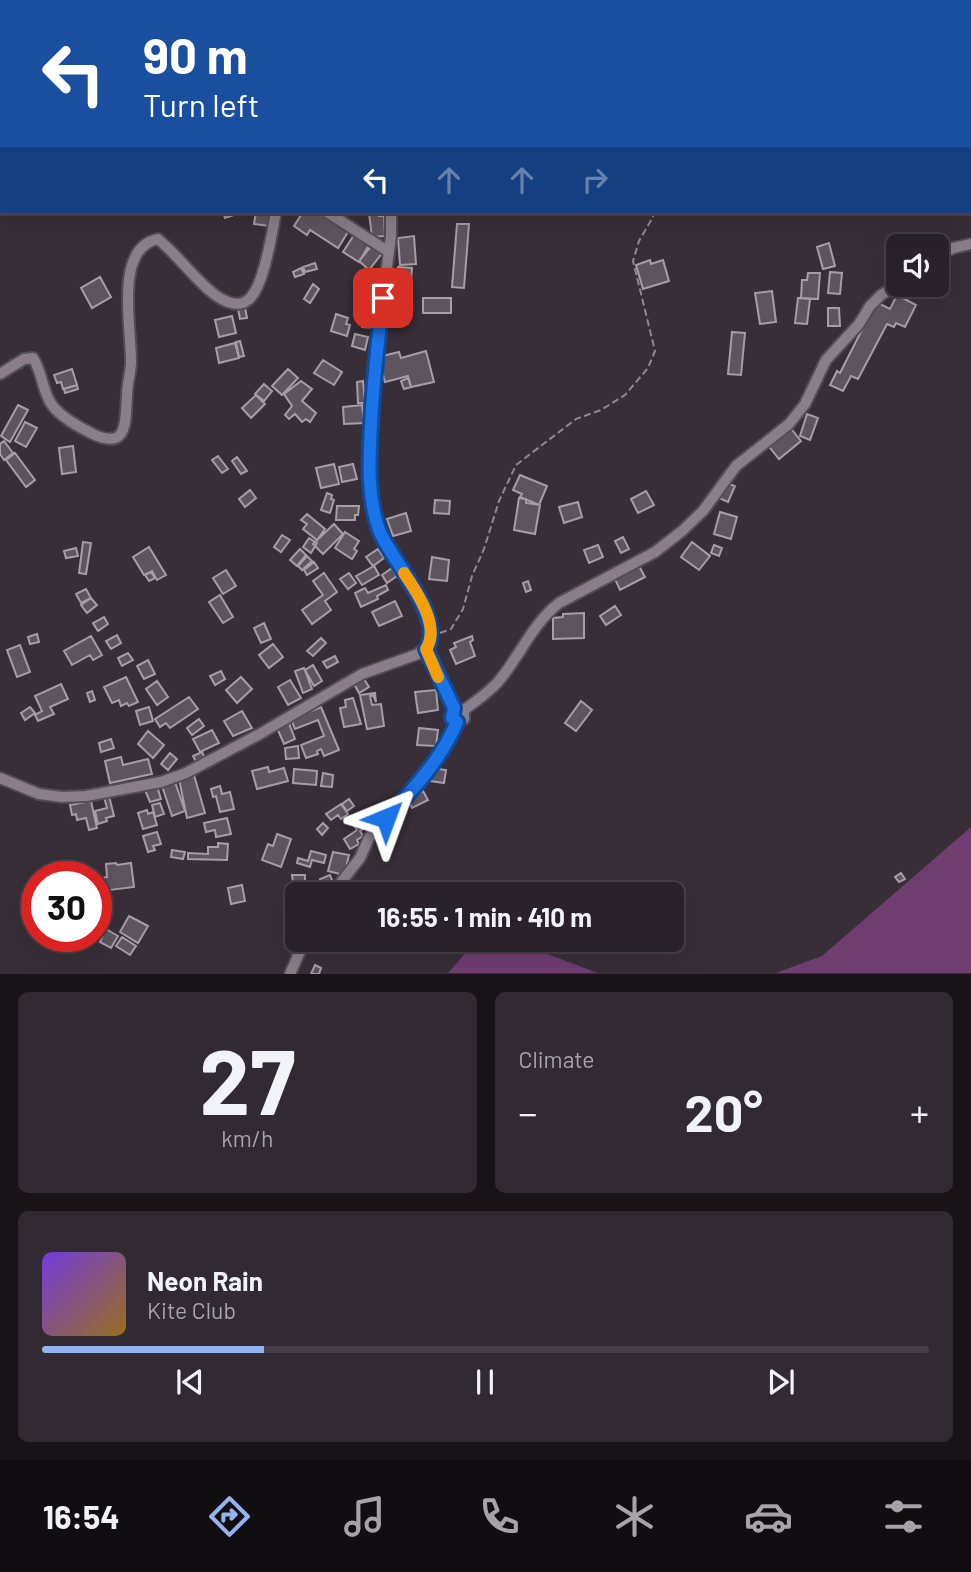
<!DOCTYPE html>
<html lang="en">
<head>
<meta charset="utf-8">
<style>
	body { margin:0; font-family:Barlow,sans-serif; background:#322a32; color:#f1f3f6; height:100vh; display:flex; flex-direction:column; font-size:26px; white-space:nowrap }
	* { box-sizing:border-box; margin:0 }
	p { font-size:23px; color:#a5a4a8 }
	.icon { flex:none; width:38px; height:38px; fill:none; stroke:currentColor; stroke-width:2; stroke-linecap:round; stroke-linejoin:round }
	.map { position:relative; height:974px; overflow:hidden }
	.drawer { display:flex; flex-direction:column; gap:18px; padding:18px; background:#171317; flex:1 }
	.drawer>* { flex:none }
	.guide { position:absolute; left:0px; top:0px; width:971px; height:214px; box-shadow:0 7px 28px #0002,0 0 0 2px #463f47; background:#1a4fa0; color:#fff; overflow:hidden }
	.buttons { position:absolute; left:886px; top:234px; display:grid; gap:14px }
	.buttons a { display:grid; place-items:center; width:63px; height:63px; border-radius:10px; background:#2a222a; box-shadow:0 7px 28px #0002,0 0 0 2px #463f47; font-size:35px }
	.speed { position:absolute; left:21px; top:861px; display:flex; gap:14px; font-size:35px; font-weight:700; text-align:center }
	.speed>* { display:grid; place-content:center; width:91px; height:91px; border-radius:50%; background:#2a222a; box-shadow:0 7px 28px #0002,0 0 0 2px #463f47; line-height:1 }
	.speed .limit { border:10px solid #d22; background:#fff; color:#111 }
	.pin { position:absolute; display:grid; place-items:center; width:60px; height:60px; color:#fff; margin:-30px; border-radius:14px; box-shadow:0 4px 10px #0006 }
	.me { position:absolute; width:77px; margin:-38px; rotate:44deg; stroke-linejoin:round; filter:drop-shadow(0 0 5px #0008) }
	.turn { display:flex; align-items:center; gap:24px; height:147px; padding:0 28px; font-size:32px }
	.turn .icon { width:91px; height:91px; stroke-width:2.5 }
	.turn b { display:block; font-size:49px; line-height:60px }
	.lanes { display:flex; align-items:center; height:66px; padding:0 28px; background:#0003; justify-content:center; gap:35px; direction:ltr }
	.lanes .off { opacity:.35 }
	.big { font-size:52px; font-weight:700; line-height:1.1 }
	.drawer .widget { flex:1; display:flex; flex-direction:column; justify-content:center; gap:10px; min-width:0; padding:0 24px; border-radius:10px; background:#322a32 }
	.drawer .dial { align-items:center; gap:0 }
	.dial b { font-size:91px; line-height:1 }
	.song { display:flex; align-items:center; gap:21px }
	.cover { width:84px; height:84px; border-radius:10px; background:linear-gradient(135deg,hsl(260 70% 55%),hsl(40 70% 35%)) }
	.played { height:7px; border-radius:4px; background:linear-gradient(90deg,#95b2f1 25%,#463f47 25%) }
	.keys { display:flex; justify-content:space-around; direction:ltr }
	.heat { display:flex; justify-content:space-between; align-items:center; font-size:38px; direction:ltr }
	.drawer .tiles { flex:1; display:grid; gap:18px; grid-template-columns:1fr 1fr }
	.widget:last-child { grid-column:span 2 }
	.trip { position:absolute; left:285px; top:882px; width:399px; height:70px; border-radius:10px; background:#2a222a; box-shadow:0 7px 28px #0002,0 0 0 2px #463f47; font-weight:700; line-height:70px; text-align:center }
	.tab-bar { display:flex; height:112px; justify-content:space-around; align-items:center; background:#110e11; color:#a5a4a8 }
	.tab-bar .icon { width:49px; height:49px }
	.tab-bar .current { color:#95b2f1 }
	.tab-bar b { font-size:32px; color:#f1f3f6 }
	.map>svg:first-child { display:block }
</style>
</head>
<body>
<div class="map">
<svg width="971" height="974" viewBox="0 0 971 974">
	<rect width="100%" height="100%" fill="#382e38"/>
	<!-- green -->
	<path fill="#703d71" d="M0,0H169V2H2V116Z
		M971,827V973H776L822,956Z
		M477,940H510L598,973H448Z"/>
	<!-- building -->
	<path fill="#5e545e" stroke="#a89ca8" stroke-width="2" d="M223,212H236L237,214L225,218Z
		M256,212H271L269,226L254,224Z
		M303,212H316L348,232L338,248L310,230L307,235L294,226Z
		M369,213H379V216H384L385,236L372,237Z
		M457,224H469L464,288L452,287Z
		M354,235L369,245L359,262L343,252Z
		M414,236L416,264L400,265L398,238Z
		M829,243L835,266L823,269L817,247Z
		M373,244L383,252L369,270L359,261Z
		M941,254L950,262L946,268L937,260Z
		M650,260L651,264L663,260L669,281L643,289L636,265Z
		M936,262L947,272L936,282Z
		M315,263L317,269L305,272L303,267Z
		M398,267L412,268L408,324L394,323Z
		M301,268L304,274L295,277L293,272Z
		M830,272L842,273L840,294L828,293Z
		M808,273H820L818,299L801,298L802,280H807Z
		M100,277L111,297L92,308L81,288Z
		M313,284L319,289L310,303L304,299Z
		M772,291L776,322L760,324L755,293Z
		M897,295L916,305L905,327L896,323L894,327L887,324L858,379L851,376L843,391L830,385L837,371L840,373L876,302L890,309Z
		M365,298L377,300L374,328L362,327Z
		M423,298H451V313H423Z
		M798,298L810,299L807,324L795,323Z
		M245,307L247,318L240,319L238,309Z
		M828,308H839L840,326H828Z
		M336,314L348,318L346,324L350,325L347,336L331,331Z
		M232,316L236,333L219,337L215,320Z
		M732,332L745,333L741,375L728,374Z
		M355,334L368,337L365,350L352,346Z
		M240,341L244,356L239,357L236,342Z
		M235,343L239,358L219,363L216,348Z
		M426,351L434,382L411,387L408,376L385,382L378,357L399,352L401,358Z
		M323,360L342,372L334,385L314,373Z
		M72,369L77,385L63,389L61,382L57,383L54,375Z
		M288,369L298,378L282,395L272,386Z
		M408,378L411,387L404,389L401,381Z
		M301,381L312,389L302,401L316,413L310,422L306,419L302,422L295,414L289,419L285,415L292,406L284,394Z
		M363,381L365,403H358L357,382Z
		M264,384L272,391L264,401L255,394Z
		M77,385L78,389L65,393L64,389Z
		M256,395L265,404L251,418L242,408Z
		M18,405L28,410L10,442L1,436Z
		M362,405L364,423L344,424L343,407Z
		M807,414L818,418L810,440L800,436Z
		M25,422L37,428L26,447L15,441Z
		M789,426L801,441L779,459L767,444Z
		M4,441L13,453L4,460L0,454V444Z
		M73,446L76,472L62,474L59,448Z
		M15,453L35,480L26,487L6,460Z
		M218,456L228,469L222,473L212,460Z
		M237,457L247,471L241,474L232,461Z
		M334,464L339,484L321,488L316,468Z
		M353,464L357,479L342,482L339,467Z
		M520,475L547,486L539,505L520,497L522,494L513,490Z
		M726,483L735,486L728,502L719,498Z
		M250,490L256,498L245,507L239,499Z
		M646,491L654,505L638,513L631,499Z
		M327,493L332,495L331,499L334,500L330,513L321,510Z
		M519,498L526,499V503L540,505L535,534L514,530Z
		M435,500L450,501L449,514L434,513Z
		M578,502L582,517L564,523L559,507Z
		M337,506H359L358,515H355V520H336Z
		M720,512L737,517L731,539L714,534Z
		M406,513L411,531L393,536L387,519Z
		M307,514L325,529L317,540L303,529L307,524L301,520Z
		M334,524L343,534L323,554L313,544Z
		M345,532L359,541L354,549L357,551L352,559L335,548Z
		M282,535L290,540L281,552L274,547Z
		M623,537L629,549L621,553L615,541Z
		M309,538L317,543L311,553L303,547Z
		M83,542L91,543L86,574L79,573Z
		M692,542L710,556L699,570L681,557Z
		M598,545L603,557L589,563L584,550Z
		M714,545L722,548L719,556L711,553Z
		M149,547L166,575L157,580L152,571L144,575L133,557Z
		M76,548L78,556L66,558L64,551Z
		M300,549L306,555L297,566L290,560Z
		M378,549L384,558L373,566L366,557Z
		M307,556L312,561L302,570L298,566Z
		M432,557L449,560L447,581L429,579Z
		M314,562L318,568L307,575L304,570Z
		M638,564L645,577L620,590L614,577Z
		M374,566L379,575L362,585L356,576Z
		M392,568L397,576L387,583L382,575Z
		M226,570L236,586L223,594L213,578Z
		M151,572L155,578L149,581L145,575Z
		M324,573L337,592L325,601L331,610L312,624L302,610L323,595L313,581Z
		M349,573L356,583L348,589L340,579Z
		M528,581L531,590L526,592L523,583Z
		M386,585L388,590L377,596L378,599L361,607L355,593L365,588L368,593Z
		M86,589L91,598L81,603L76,594Z
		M220,595L233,617L223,623L209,602Z
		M91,598L97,605L87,613L81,605Z
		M395,601L402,616L379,626L372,612Z
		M615,606L621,615L606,625L600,616Z
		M584,613V638L553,639V618L563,617V614Z
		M104,617L108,624L98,631L93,623Z
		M264,623L271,639L261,643L254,628Z
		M37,634L39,642L30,644L28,637Z
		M117,635L121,643L111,649L106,641Z
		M91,636L102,655L93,660L90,655L72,665L64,651Z
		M472,636L473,640L470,642L475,656L456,664L450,650L456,647L454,643Z
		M321,638L326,643L313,656L307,651Z
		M273,644L283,657L269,668L259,655Z
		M20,645L30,672L17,677L7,650Z
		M128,653L133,660L122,666L118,658Z
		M335,656L338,662L327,668L323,662Z
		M148,660L155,674L144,679L137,666Z
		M313,665L322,681L314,686L305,670Z
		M304,668L312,689L303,693L295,671Z
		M221,671L225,679L215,685L210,676Z
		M362,676L369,687L359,693L353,682Z
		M126,677L138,702L129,706L127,703L121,706L119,700L112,703L104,687Z
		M241,677L252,689L237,703L226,690Z
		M290,680L301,698L288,705L278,687Z
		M157,681L168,697L157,705L146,689Z
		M61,684L68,699L50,707L54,714L38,721L35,715L42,711L35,696Z
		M436,690L438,710L418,713L415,692Z
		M92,691L95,700L90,702L87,693Z
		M375,693L376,702L373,695L370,696L372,705L381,704L384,726L367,729L360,695Z
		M189,697L198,709L170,728L166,723L160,727L155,719Z
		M353,698L361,724L344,727L340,708L346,707L345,700Z
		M581,701L592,710L576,731L565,723Z
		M30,707L35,713L25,720L21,713Z
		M149,707L153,721L140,725L136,711Z
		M321,707L339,750L324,756L321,749L317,751L318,754L306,758L301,745L324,736L318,720L295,729L291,719Z
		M242,711L252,728L233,736L224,721Z
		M199,719L204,726L192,735L187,728Z
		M289,723L295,739L284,744L277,728Z
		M419,728L438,730L436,746L417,745Z
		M212,730L219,743L200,752L193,739Z
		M148,731L164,745L153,758L138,744Z
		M111,739L114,748L101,752L99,743Z
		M298,746L299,758L286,759L285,748Z
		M202,752L206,760L197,764L193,756Z
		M170,753L177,759L168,770L161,764Z
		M121,757L123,765L148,759L152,774L110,783L105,761Z
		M268,767L269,772L284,768L288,781L257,789L252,771Z
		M431,768L446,770L444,783L430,781Z
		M294,769L317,771L316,785L293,783Z
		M323,773L333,775L332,787L321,786Z
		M194,775L205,813L187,818L179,779Z
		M175,782L185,811L172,816L162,786Z
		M157,786L161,799L150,802L145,790Z
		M220,786L222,794L230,792L234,809L220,812L216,796L213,797L211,789Z
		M423,791L428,800L412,808L408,799Z
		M109,796L114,816L106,818L107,821L98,824L95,811L107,808L104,797Z
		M349,799L354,806L347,811L342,804Z
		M91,801L97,828L89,830L86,818L77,820L76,814L72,815L70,805Z
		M160,803L164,814L155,817L152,805Z
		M341,804L348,814L341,819L338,815L331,820L326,814Z
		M147,810L148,814L153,812L157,825L143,829L138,813Z
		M365,811L373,822L360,831L363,836L357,840L359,844L350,849L344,839L357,830L350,820Z
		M227,818L231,834L216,837L215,830L206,832L204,823Z
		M323,823L328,828L322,835L317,829Z
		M157,832L161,844L153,846L155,850L148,852L143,836Z
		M277,834L291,839L281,867L262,860L268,844L273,846Z
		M218,843L228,844L227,860L188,859V853L208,854V847H218Z
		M172,850L185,852L183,859L171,857Z
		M311,851L326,855L324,863L312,860L310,867L297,863L298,858L308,861Z
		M333,852L349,855L344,875L328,871Z
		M116,863L117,865L131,863L134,887L102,891L101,878L107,877L106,864Z
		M901,873L905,879L899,882L895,877Z
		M292,875H305V882H293Z
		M330,875L334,885L323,889L320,879Z
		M242,885L245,901L231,904L228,888Z
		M129,916L148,926L138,943L120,932Z
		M106,929L118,936L111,948L100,942Z
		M122,937L136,946L130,955L116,946Z
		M455,942L457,951L449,952L447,944Z
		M315,965L321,968L319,974H311Z"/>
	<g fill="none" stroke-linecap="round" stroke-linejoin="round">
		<!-- street casing -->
		<g stroke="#544c54" stroke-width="14">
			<path id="street" d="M398,2V0
				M327,212L389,252
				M936,257L953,248L971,244
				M0,374L24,359L33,358C42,372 42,388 50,402C58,416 79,427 93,434C129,451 125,420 127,396C127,385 130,375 131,364C132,330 113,248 158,239C177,255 191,274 209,290C218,298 236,310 248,300C264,288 272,232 276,212
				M426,648L454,708L452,718L457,722L464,719V710L454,708
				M464,710C476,701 488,693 498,682C520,656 532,624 559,603L655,552L682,531L703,511L736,466L789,424L805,404L826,360L859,324L870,306L881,295L898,285
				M0,778L39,794L62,797L86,796L161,782L186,773L258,735L362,674L418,654L430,643L431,628L427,615L380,531L371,501L369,475L374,365L391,236V212
				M332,894L360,858L369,838L417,786L448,742L457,722
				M290,974L305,940"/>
		</g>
		<!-- path -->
		<path stroke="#908890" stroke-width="2" stroke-dasharray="7 3.5" stroke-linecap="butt" d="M726,2V0
			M440,633L451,629L463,609L472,576L484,549L499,501L516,465L576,419L601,410L625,395L648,368L655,351L633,261L639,241L653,217V212"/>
		<!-- street -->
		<use href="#street" stroke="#897e89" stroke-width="10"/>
	</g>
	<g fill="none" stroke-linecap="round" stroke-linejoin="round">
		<!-- route casing -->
		<g stroke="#114b97" stroke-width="18">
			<path id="route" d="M383,298C378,340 373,382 371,425C369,461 367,495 379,530C390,559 447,619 426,649L454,708L452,718L457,722C441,759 414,789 386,818"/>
		</g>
		<!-- route -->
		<use href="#route" stroke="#1a73e8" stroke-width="12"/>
		<!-- slow -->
		<path stroke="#f59e0b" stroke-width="12" d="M404,573C417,592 441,627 426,649L438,677"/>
	</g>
</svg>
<div class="buttons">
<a><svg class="icon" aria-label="sound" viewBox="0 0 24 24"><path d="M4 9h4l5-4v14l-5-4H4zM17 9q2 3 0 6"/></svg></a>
</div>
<div class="speed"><div class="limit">30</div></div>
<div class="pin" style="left:383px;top:298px;background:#d93025"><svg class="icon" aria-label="arrive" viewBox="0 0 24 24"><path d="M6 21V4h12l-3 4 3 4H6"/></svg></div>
<svg class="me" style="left:386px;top:818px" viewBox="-20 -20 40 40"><path d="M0-17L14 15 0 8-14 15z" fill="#1a73e8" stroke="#fff" stroke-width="4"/></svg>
<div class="trip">16:55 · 1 min · 410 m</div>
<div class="guide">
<div class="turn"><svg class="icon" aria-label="left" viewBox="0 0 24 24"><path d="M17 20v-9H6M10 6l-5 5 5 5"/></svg><div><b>90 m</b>Turn left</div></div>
<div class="lanes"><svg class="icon" aria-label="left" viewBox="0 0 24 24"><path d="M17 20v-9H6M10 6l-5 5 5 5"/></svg><svg class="icon off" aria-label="ahead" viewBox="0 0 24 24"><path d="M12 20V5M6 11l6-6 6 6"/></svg><svg class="icon off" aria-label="ahead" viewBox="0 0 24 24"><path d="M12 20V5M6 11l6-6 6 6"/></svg><svg class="icon off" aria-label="right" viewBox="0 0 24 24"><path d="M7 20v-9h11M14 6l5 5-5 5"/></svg></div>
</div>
</div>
<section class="drawer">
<div class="tiles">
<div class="widget dial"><b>27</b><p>km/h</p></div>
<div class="widget"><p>Climate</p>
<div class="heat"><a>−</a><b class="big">20°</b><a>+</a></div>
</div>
<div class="widget">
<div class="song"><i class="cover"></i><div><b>Neon Rain</b><p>Kite Club</p></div></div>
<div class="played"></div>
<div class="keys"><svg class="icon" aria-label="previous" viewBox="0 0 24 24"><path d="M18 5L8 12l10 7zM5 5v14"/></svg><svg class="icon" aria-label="pause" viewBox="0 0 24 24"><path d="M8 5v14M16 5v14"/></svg><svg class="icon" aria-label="next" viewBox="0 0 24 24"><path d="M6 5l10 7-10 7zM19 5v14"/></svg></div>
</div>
</div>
</section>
<nav class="tab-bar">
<b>16:54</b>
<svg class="icon current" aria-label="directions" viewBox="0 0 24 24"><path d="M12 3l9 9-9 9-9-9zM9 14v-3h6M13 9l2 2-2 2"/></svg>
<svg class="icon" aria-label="music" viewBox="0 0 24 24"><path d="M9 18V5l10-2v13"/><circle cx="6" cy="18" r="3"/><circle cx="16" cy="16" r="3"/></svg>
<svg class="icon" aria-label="phone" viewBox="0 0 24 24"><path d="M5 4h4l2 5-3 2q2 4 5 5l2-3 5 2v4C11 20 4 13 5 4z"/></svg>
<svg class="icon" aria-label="climate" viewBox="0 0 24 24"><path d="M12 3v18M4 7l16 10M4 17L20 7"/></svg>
<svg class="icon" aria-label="car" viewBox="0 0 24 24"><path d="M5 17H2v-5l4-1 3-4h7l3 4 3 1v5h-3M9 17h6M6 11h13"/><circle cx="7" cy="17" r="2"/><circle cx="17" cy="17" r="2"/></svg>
<svg class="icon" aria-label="filters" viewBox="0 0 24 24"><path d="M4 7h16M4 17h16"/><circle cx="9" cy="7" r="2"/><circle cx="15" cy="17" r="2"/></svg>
</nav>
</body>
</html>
